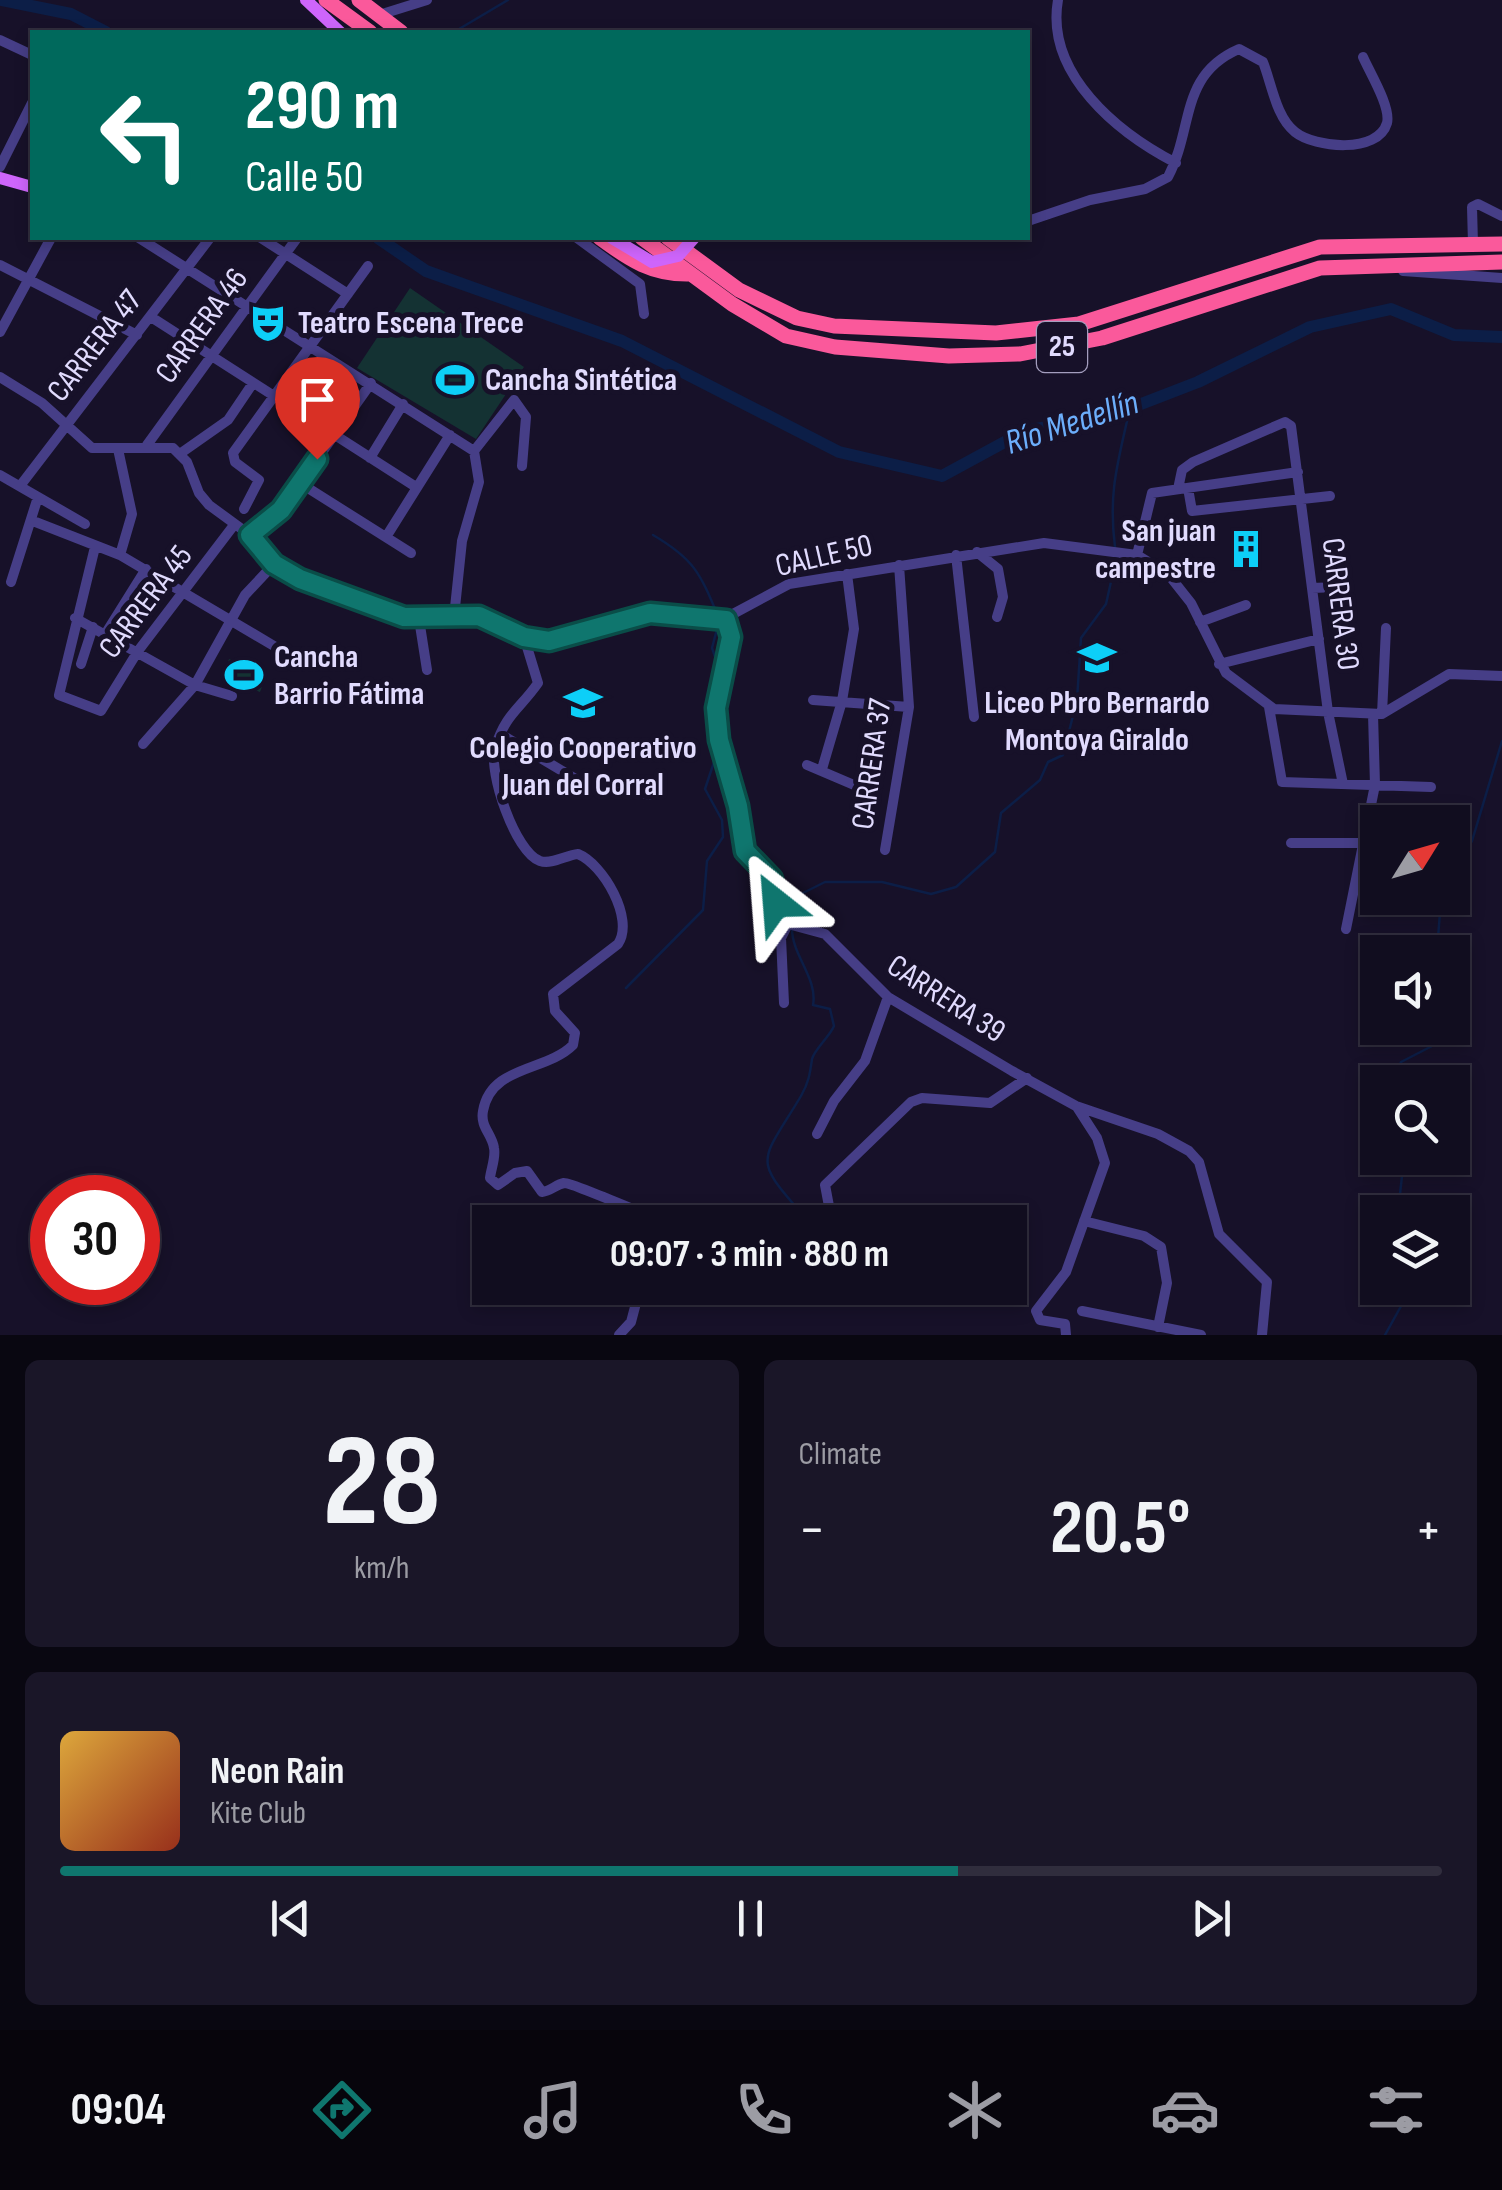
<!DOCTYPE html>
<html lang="en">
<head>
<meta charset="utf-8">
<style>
	body { margin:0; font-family:"Sofia Sans Condensed",sans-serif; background:#1a1628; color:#f1f3f6; height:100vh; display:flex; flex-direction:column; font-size:38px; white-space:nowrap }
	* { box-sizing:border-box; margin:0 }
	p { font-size:32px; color:#9c9ca4 }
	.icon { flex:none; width:55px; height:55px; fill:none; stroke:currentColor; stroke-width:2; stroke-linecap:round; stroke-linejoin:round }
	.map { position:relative; height:1335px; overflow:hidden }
	.side { display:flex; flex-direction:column; gap:25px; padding:25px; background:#090711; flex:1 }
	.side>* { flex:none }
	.hud { position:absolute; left:30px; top:30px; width:1000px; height:210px; border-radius:0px; box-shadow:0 5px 15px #0003,0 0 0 2px #302d3d; background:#00695c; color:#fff; overflow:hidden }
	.needle { width:65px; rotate:53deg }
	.tools { position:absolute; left:1360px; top:805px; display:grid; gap:20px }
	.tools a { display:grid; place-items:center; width:110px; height:110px; border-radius:0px; background:#110d1f; box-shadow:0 5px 15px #0003,0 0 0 2px #302d3d; font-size:50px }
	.speed { position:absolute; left:30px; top:1175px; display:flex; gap:20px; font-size:50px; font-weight:700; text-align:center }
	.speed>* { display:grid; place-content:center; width:130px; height:130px; border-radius:50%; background:#110d1f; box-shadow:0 5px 15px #0003,0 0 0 2px #302d3d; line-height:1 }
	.speed .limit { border:15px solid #d22; background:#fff; color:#111 }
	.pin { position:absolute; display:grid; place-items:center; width:85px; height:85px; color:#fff; margin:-102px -42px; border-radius:50% 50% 50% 0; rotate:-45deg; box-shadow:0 0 10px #0007 }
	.pin .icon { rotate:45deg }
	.me { position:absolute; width:110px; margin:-55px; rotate:332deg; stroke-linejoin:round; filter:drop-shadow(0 0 8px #0008) }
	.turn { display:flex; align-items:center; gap:35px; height:210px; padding:0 50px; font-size:45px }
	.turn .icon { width:130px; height:130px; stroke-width:2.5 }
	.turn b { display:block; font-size:70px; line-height:85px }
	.big { font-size:75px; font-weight:700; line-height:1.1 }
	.side .tile { flex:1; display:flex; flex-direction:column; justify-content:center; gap:15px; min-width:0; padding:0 35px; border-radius:15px; background:#1a1628 }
	.side .dial { align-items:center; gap:0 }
	.dial b { font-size:130px; line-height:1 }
	.song { display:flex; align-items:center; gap:30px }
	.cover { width:120px; height:120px; border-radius:15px; background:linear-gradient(135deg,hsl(40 70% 55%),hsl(10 70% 35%)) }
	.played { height:10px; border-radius:5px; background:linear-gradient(90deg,#0f766e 65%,#302d3d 65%) }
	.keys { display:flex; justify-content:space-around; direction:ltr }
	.heat { display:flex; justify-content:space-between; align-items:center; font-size:55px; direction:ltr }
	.side .tiles { flex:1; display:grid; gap:25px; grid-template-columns:1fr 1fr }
	.tile:last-child { grid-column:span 2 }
	.trip { position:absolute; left:472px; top:1205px; width:555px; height:100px; border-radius:0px; background:#110d1f; box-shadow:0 5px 15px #0003,0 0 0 2px #302d3d; font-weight:700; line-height:100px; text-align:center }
	.tabs { display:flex; height:160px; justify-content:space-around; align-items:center; background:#07050c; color:#9c9ca4 }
	.tabs .icon { width:70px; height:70px }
	.tabs .on { color:#0f766e }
	.tabs b { font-size:45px; color:#f1f3f6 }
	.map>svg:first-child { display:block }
</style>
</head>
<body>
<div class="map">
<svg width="1502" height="1335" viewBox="0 0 1502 1335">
	<rect width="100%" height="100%" fill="#171129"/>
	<!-- green -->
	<path fill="#143233" d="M410,288L524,367L476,439L357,368Z
		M229,659L267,673L260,692L222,678Z"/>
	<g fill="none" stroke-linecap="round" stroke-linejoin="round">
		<!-- stream -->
		<path stroke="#0c1e47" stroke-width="2.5" d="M454,32L508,0
			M380,239V238
			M653,535C694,559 700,573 718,616
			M1115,547C1108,492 1118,462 1130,408
			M717,629L712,648L719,668
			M1452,876L1472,841L1502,741
			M793,921L795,897L825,882H882L931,894L956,887L995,852L1001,813L1040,780L1048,762L1063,755L1077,700L1081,638L1106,604L1117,555
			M792,929C792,955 818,979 813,1005L830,1009L834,1026C830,1036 814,1050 812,1059C810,1073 809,1082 801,1096C759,1166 751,1156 809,1222
			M1437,952L1441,898
			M626,988L703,910L707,861L723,837L722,820L705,789L714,762L708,706L716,684
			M1393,1082L1401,1062L1434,1045L1430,1028
			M1395,1158L1402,1176L1398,1212
			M1385,1335L1411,1288"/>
		<!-- river -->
		<path stroke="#0c1e47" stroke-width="12" d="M2,0L71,14L106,32
			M378,238L426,271L622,341L839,452L942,476L1025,431L1110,416L1198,382L1310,327L1391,309L1454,335L1502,337"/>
		<!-- minor -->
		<path stroke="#463e87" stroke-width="10" d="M1058,0C1045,74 1118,133 1176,163
			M379,15L427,0
			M0,40L32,55
			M0,167L32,103
			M1028,221L1090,200L1145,189L1168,177C1194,128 1179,75 1239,49L1263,62C1272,85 1276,117 1295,132C1315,148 1378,154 1387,123C1391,107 1370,73 1363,57
			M139,238L474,451
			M261,238L348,294
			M577,238L640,284L644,314
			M1473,244L1472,207L1478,204L1502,216
			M0,265L137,335
			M1403,271L1502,278
			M151,317L416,487
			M0,332L51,238
			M0,377L42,403L92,448H173L187,462L199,493L209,505L250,535L279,568L325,590L404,617H479L535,640H563L650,613L718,622L789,584L1044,543L1137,555L1168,574L1191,603L1226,673L1274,709L1382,714L1449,674L1502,676
			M147,445L297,238
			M118,449L132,514L120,555
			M474,451L514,400L526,417L522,466
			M181,453L228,420L253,383
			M370,458L403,404
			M0,475L85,524
			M300,483L411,553
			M20,486L210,238
			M1188,488L1192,511L1330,496
			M1178,489L1182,470L1193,462L1285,422L1291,426L1328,712L1343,784
			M244,509L259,480L235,462L233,453L368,266
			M33,521L120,555L274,646
			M250,535L281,510L371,383
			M386,537L450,435
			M95,547L59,695L101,711L138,651L234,525
			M977,552L998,569L1003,597L997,617
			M956,555L974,717
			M1137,555L1152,493L1298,472
			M11,582L38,497
			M1312,588L1338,587
			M454,617L462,541L479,482L474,451
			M75,618L195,685L232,696
			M419,619L427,670
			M726,620C736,653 718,678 716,711C716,721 743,847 747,854C753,865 766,870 773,882C781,895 777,910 788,924L825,934L888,997L1012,1071L1076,1106L1158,1134L1189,1151L1199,1162L1219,1234L1267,1282L1262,1335
			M1200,622L1246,605
			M106,633L146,569
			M524,637L538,683C520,709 506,713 495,748C488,772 515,852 540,861C552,865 566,855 578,854C603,864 635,919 618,944L553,994L555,1011L575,1033L573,1045C546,1072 491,1065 483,1111C480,1127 492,1134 494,1148C496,1157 491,1169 490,1178L498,1185L515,1173L527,1171L542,1192C551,1191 555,1185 564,1183C570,1182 651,1217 665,1222
			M81,664L93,627
			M1219,664L1319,639
			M813,700L909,707
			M1269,707L1282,782L1431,787
			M1382,714L1386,628
			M502,735L579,781L610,782L649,795
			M143,744L195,685L245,595L274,564
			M807,765L854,785
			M822,769L842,701L854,629L847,574
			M1291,843H1378
			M885,850L909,707L899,565
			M1346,929L1375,785L1373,714
			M784,1003L781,938L788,924
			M817,1134L834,1101L865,1061L888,997
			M1084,1221L1144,1236L1161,1247L1167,1283L1158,1327
			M832,1222L825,1185L911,1102L922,1098L990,1103L1027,1078
			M758,1288L767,1301
			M845,1288V1291
			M1082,1311L1201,1335
			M619,1335L631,1322L640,1288
			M1066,1335L1065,1324L1040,1320L1036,1311L1066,1272L1105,1163L1097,1138L1077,1107"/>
		<!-- major -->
		<path stroke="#ce65fb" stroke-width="12" d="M306,0L340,32
			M0,178L32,187"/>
		<!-- highway -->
		<path stroke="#fa599b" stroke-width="15" d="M326,0L370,32
			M359,0L401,32
			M600,238C630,260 652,275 690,274
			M642,238L732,304L786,336L835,347L949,356L1020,354L1102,338L1320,268L1502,262
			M668,238L739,290L797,318L834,326L996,333L1079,324L1320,247L1502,244"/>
		<!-- major-bridge -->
		<path stroke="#ce65fb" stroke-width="12" d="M612,238L652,262L678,256L694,238"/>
	</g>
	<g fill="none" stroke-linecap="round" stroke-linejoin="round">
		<!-- route casing -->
		<g stroke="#0a4d48" stroke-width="25">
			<path id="route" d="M317,459L281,510L250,535L274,564L300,579L404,617L479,616L524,637L549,641L650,613L726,620L731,637L716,708L719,740L738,806L745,851L772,879L776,903"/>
		</g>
		<!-- route -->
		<use href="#route" stroke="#0f766e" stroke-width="18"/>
	</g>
	<!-- icons -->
	<defs>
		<g id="theatre-bare" transform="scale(3)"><path d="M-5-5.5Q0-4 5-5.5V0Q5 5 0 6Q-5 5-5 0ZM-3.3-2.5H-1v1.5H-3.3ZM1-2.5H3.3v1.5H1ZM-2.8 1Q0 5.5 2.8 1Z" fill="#0dcff8" stroke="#171129" stroke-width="2.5" paint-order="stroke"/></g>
		<g id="stadium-bare" transform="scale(3)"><path d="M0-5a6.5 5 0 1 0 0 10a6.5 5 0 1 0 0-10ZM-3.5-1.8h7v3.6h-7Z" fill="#0dcff8" stroke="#171129" stroke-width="2.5" paint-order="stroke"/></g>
		<g id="building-bare" transform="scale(3)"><path d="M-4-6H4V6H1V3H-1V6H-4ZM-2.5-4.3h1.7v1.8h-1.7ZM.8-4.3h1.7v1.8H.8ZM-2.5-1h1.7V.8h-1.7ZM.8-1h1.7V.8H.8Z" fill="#0dcff8" stroke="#171129" stroke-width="2.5" paint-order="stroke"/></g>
		<g id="school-bare" transform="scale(3)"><path d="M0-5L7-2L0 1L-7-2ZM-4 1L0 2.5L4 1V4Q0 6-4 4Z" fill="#0dcff8" stroke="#171129" stroke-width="2.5" paint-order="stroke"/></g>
	</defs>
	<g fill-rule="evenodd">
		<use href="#theatre-bare" x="268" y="323"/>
		<use href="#stadium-bare" x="455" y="380"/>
		<use href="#building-bare" x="1246" y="549"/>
		<use href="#school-bare" x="1097" y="658"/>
		<use href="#stadium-bare" x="244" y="675"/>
		<use href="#school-bare" x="583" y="703"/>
	</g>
	<g text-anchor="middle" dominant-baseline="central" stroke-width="10" stroke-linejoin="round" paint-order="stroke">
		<!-- shield labels -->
		<rect fill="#171129" stroke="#a49ebe" stroke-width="2.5" x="1037" y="322" width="50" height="50" rx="8"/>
		<g font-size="30" font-weight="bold" fill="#e1dbfe">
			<text x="1062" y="347">25</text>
		</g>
		<!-- poi labels -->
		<g font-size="32" font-weight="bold" fill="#e1dbfe" stroke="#171129" text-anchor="start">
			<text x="298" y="323">Teatro Escena Trece</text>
			<text x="485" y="380">Cancha Sintética</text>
			<text x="1216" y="531" text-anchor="end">San juan<tspan x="1216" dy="37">campestre</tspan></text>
			<text x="274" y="657">Cancha<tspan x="274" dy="37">Barrio Fátima</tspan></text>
			<text x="1097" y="703" text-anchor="middle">Liceo Pbro Bernardo<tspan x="1097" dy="37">Montoya Giraldo</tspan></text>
			<text x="583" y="748" text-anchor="middle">Colegio Cooperativo<tspan x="583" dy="37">Juan del Corral</tspan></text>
		</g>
		<!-- street labels -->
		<g font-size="32" fill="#e1dbfe" stroke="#171129">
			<text transform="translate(202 326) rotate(-54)">CARRERA 46</text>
			<text transform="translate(95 346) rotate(-52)">CARRERA 47</text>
			<text transform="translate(824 556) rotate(-13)">CALLE 50</text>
			<text transform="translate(146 602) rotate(-53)">CARRERA 45</text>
			<text transform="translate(1340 604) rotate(83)">CARRERA 30</text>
			<text transform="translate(872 764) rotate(-82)">CARRERA 37</text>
			<text transform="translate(946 999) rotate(33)">CARRERA 39</text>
		</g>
		<!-- water labels -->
		<g font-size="35" font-style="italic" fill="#6caefb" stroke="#171129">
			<text transform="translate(1072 423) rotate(-18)">Río Medellín</text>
		</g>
	</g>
</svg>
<div class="tools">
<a><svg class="needle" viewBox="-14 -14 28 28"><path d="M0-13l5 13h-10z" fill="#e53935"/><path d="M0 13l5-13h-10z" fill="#9c9ca4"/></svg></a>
<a><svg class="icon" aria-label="sound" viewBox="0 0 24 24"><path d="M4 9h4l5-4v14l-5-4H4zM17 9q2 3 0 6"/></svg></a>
<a><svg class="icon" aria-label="search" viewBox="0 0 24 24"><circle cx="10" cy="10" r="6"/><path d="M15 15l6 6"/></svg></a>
<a><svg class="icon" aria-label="layers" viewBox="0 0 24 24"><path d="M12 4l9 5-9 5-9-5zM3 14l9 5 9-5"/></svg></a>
</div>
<div class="speed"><div class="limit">30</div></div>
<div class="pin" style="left:317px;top:459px;background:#d93025"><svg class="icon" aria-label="arrive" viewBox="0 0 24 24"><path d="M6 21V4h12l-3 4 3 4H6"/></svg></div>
<svg class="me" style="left:776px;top:903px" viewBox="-20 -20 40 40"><path d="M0-17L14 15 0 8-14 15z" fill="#0f766e" stroke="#fff" stroke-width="4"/></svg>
<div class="trip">09:07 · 3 min · 880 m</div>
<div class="hud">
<div class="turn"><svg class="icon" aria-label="left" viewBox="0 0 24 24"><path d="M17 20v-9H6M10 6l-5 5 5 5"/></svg><div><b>290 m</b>Calle 50</div></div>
</div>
</div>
<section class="side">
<div class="tiles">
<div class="tile dial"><b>28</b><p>km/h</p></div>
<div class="tile"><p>Climate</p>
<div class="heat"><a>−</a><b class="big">20.5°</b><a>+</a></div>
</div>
<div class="tile">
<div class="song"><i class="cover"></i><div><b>Neon Rain</b><p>Kite Club</p></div></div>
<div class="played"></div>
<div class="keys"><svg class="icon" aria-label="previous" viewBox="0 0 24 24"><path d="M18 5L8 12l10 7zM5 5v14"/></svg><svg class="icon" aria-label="pause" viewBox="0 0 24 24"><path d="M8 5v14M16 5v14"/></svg><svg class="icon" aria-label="next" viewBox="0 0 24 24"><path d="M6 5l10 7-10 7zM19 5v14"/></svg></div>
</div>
</div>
</section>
<nav class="tabs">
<b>09:04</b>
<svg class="icon on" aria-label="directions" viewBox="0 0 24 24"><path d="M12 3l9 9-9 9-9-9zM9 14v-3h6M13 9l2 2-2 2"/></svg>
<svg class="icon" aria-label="music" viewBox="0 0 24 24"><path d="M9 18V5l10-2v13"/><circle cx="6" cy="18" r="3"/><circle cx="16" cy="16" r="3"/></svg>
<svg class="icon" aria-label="phone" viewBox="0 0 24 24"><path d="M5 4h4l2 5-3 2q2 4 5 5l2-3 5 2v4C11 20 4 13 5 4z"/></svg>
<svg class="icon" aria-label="climate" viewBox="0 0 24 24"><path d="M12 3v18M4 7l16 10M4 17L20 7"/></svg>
<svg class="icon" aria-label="car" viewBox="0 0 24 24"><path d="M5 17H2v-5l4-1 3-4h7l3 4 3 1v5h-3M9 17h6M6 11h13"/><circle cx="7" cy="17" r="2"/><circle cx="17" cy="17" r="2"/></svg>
<svg class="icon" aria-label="filters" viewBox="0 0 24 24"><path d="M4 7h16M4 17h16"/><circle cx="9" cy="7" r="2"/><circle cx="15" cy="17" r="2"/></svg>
</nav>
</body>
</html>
